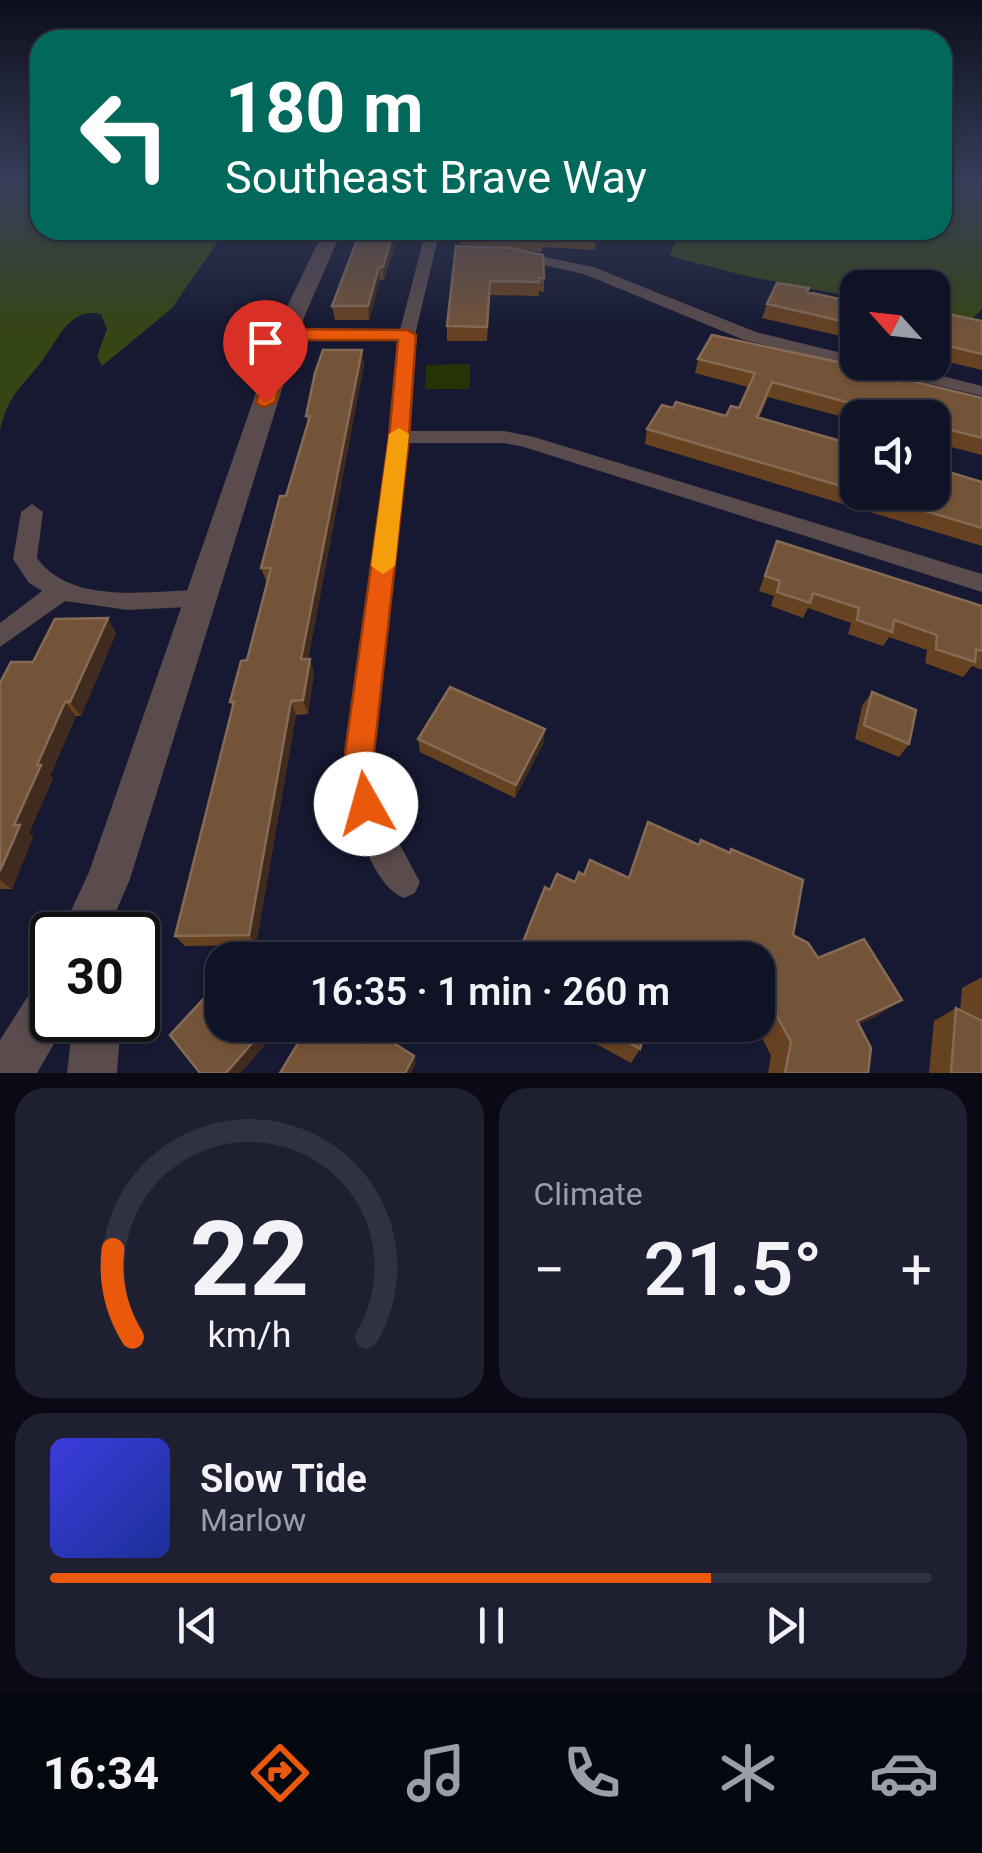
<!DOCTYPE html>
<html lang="en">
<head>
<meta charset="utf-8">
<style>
	body { margin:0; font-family:Roboto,sans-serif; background:#1e2032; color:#f1f3f6; height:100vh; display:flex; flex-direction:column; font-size:38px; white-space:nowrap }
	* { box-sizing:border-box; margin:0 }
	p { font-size:32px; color:#9c9ea7 }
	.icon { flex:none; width:55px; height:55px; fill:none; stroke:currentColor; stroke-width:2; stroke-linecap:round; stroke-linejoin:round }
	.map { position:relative; height:1073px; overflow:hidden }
	.drawer { display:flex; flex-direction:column; gap:15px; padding:15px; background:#090a14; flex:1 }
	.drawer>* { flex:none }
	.guide { position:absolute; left:30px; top:30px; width:922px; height:210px; border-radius:30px; box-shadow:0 2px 8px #0004,0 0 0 2px #303242; background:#00695c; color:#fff; overflow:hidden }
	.needle { width:65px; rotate:297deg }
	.controls { position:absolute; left:840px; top:270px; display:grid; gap:20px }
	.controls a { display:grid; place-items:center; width:110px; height:110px; border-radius:20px; background:#101325; box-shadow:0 2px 8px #0004,0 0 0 2px #303242; font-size:50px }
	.speed { position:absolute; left:30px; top:912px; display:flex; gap:20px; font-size:50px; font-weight:700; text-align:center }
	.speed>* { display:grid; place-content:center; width:130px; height:130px; border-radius:50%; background:#101325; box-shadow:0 2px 8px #0004,0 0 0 2px #303242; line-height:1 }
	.speed .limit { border:5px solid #111; border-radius:15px; background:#fff; color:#111 }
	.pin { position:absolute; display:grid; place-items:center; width:85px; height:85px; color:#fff; margin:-102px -42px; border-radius:50% 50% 50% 0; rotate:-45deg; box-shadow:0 0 10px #0007 }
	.pin .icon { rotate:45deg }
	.me { position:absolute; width:110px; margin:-55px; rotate:353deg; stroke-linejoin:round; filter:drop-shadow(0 0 8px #0008) }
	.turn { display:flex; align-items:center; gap:35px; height:210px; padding:0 30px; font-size:45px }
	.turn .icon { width:130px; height:130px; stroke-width:2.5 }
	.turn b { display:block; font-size:70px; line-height:85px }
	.big { font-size:75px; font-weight:600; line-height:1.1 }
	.drawer .tile { flex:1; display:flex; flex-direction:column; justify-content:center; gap:15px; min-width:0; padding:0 35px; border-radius:30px; background:#1e2032 }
	.drawer .dial { align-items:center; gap:0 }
	.dial svg { height:260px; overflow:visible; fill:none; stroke:#303242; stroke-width:7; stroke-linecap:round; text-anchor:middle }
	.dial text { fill:#f1f3f6; stroke:none }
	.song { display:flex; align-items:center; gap:30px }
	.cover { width:120px; height:120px; border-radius:15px; background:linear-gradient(135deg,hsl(240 70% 55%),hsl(230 70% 35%)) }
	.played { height:10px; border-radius:5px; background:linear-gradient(90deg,#ea580c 75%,#303242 75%) }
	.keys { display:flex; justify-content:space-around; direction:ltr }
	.heat { display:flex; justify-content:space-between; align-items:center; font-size:55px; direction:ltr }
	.drawer .tiles { flex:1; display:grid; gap:15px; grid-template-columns:1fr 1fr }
	.tile:last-child { grid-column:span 2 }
	.trip { position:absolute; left:205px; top:942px; width:570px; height:100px; border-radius:30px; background:#101325; box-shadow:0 2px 8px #0004,0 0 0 2px #303242; font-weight:600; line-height:100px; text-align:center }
	.tabs { display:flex; height:160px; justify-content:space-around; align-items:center; background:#06080f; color:#9c9ea7 }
	.tabs .icon { width:70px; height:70px }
	.tabs .current { color:#ea580c }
	.tabs b { font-size:45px; color:#f1f3f6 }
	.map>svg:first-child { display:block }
</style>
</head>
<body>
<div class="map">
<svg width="982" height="1073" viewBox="0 0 982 1073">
	<rect width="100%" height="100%" fill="#161931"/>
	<!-- green -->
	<path fill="#263307" d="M470,364V389H425L426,365Z"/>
	<!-- forest -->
	<path fill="#364514" d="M0,182H40V230H226L172,308L102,366L97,356L107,329L101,314C70,307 59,338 44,358C23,387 9,392 0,430Z
		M943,182H982V309L971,320L933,313L932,288H858L857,298L742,275L670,256L680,230H942Z"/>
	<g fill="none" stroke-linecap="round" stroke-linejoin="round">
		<!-- minor -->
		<path fill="#5a4b4c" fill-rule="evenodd" d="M426,230H440L415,335L409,431H504L534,437L982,574V592L524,447L504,443H408L373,753L378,788L387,821L420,882L415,893L404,898C365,882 346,791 345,753L389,437L398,340H287L279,335L287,330H400Z
			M516,251L593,267L756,332L858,357V362H886L982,386V396L744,340L584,274L511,258V252Z
			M32,504L43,512L37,558C71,605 147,591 198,590L207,592L210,599L207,606L128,610L65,601L0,647V623L42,591L29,583L13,559L21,512Z"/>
		<!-- tertiary -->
		<path fill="#5a4b4c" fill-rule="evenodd" d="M324,230H342L305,315L130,879L106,935H60L89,872L283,315Z
			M52,978V1020H68L37,1073H0V1040L35,985Z
			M73,1020H121L117,1073H67Z"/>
	</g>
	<!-- wall -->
	<path fill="#674221" d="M361,230H400L384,280H380L369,320H335L332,306Z
		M459,230H597L595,250L542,247V252L513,249L544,278V292L539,291V296L490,295L487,341H447V326L506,248L460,244Z
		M807,292L858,303V340L762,318L767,304Z
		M933,311L982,321V370L932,358Z
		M698,359L859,373L897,382L899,378L982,398V455L932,442V418H858V421L768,397L759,418L858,446V492H932L982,481V546L645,444L647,429L673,408L726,416L739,408L748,387L695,373Z
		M364,364L308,659H310L314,673L308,714L296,715L256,945L185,946L175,936L233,708L230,702L247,660L267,583L261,568L286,496L308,422L306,416Z
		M777,541L982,606V670L972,666L963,677L925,663L927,650L889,637L883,646L848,634L851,623L808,608L803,618L771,606L774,596L759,591Z
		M116,633L81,716H76L50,776L53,778L29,833L33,837L12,889H0V683L33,662Z
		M872,692L909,744L899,757L855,739L862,706Z
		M418,739L544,742L515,798L420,752Z
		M584,875L628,878L793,935L818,958L877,1016L859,1024L868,1073H768L771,1056L756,1025H758V960H519L521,947L550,890L575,882Z
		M982,977V1073H929L934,1021L956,1008L960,1010L962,988Z
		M586,1025H647L640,1049L631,1063L589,1040L594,1029Z"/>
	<!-- shaded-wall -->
	<path fill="#412a1e" d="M394,230H400L384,280L383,267Z
		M379,267L380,280L369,320L368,306Z
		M362,350L364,364L305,673L301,659Z
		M108,618L116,633L81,716L70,702Z
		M310,659L314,673L308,714L303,700Z
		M291,701L296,715L256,945L249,935Z
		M65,702L76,716L50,776L53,778L29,833L33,837L12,889L0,880V871L14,825L37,765Z
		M545,729L544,742L515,798L516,785Z
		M902,1000L877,1016L834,1036L857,1021Z
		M268,1025H282L241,1073H226Z
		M414,1056L416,1063L411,1073H405Z"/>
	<!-- building -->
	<path fill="#745438" stroke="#856a55" stroke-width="2.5" d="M361,230H394L383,267H379L368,306H332Z
		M459,230H597L596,237L542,234V239Z
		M456,246L510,248L543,255L544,278H539V282L490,281L487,327L447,326Z
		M777,283L809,288L807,292L858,303V325L767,304Z
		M933,311L982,321V354L932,342Z
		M712,335L861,367L859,373L898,382L899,378L982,398V438L932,425V418H906L772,382L757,417L858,446V491L647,429L662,405L673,408L676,402L726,416L731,406L739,408L755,373L698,359Z
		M323,350H362L301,659H310L303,700L291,701L249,935L175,936L234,702H230L241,661L247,660L271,568H261L270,534L280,496H286L310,416H306L315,373Z
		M932,467L982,482V528L862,492H932Z
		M777,541L982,606V651L976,649L975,662L936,649L937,635L894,620L892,632L857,620L859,608L813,593L810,603L777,592L780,581L765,576Z
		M108,618L70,702H65L37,765H41L14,825H20L0,871V683L11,662H33L55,619Z
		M450,687L545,729L516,785L418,739Z
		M872,692L916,710L909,744L864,725Z
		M648,822L699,845L701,840L730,853L731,849L803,880L793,935L808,943L818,958L864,939L902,1000L857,1021L871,1048L868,1073H785L791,1042L773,1009L758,1001V960H545L521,947L545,887L550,890L557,874L575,882L579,872L584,875L590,860L629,878Z
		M222,979V1025H268L226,1073H200L170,1035Z
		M956,1008L982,1021V1073H951Z
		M309,1025H315L330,1035L335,1026L362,1043L370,1028L414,1056L405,1073H280Z
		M596,1025H647L640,1049Z"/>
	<!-- sky -->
	<linearGradient id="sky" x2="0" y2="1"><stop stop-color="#0c0e1b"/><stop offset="0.55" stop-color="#363e5a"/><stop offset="1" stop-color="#363e5a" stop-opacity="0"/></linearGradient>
	<rect width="982" height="333" fill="url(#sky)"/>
	<!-- route -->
	<path fill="#ea580c" stroke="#983908" stroke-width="2.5" d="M287,329L407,330L416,335L409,437L374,753L381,804L376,814L366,819L355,814L345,753L389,437L398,340H294L275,402L265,407L259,405L256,402L279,334Z"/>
	<!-- slow -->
	<path fill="#f59e0b" d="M399,428L409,434L395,566L383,574L371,566L389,434Z"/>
</svg>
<div class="controls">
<a><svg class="needle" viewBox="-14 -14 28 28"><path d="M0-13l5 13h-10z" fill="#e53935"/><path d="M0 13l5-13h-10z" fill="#9c9ea7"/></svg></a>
<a><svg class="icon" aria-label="sound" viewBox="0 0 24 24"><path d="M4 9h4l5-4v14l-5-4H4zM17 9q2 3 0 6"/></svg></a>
</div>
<div class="speed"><div class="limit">30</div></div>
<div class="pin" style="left:265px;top:402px;background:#d93025"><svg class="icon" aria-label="arrive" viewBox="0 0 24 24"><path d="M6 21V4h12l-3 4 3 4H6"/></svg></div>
<svg class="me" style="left:366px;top:804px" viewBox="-20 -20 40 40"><circle r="19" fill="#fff"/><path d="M0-13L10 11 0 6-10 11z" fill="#ea580c"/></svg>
<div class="trip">16:35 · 1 min · 260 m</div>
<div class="guide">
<div class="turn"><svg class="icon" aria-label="left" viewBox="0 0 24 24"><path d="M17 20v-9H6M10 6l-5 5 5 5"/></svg><div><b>180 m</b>Southeast Brave Way</div></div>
</div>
</div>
<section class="drawer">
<div class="tiles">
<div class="tile dial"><svg viewBox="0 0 100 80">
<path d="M14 69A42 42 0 1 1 86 69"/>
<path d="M14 69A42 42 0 0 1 8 42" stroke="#ea580c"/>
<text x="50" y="56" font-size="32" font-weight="700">22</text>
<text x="50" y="72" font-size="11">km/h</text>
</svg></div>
<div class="tile"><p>Climate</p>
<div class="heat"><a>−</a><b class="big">21.5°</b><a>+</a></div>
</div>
<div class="tile">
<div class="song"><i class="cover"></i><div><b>Slow Tide</b><p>Marlow</p></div></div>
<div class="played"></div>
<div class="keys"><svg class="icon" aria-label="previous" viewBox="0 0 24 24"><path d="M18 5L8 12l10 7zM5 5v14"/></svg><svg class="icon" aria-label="pause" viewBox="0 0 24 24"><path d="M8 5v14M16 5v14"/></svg><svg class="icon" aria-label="next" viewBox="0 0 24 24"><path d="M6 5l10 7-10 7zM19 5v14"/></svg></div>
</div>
</div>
</section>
<nav class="tabs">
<b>16:34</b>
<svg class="icon current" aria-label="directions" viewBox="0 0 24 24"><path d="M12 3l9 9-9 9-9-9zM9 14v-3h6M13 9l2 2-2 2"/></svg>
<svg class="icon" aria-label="music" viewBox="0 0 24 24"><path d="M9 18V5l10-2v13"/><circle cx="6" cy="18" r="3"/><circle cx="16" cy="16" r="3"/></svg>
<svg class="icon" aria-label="phone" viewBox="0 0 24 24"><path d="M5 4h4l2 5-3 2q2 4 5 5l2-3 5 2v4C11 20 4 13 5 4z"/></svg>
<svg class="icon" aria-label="climate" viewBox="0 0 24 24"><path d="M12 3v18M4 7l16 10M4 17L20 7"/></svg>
<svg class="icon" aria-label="car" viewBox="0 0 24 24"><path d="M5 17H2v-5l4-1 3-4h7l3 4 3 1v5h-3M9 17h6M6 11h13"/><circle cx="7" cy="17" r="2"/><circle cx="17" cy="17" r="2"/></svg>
</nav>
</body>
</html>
